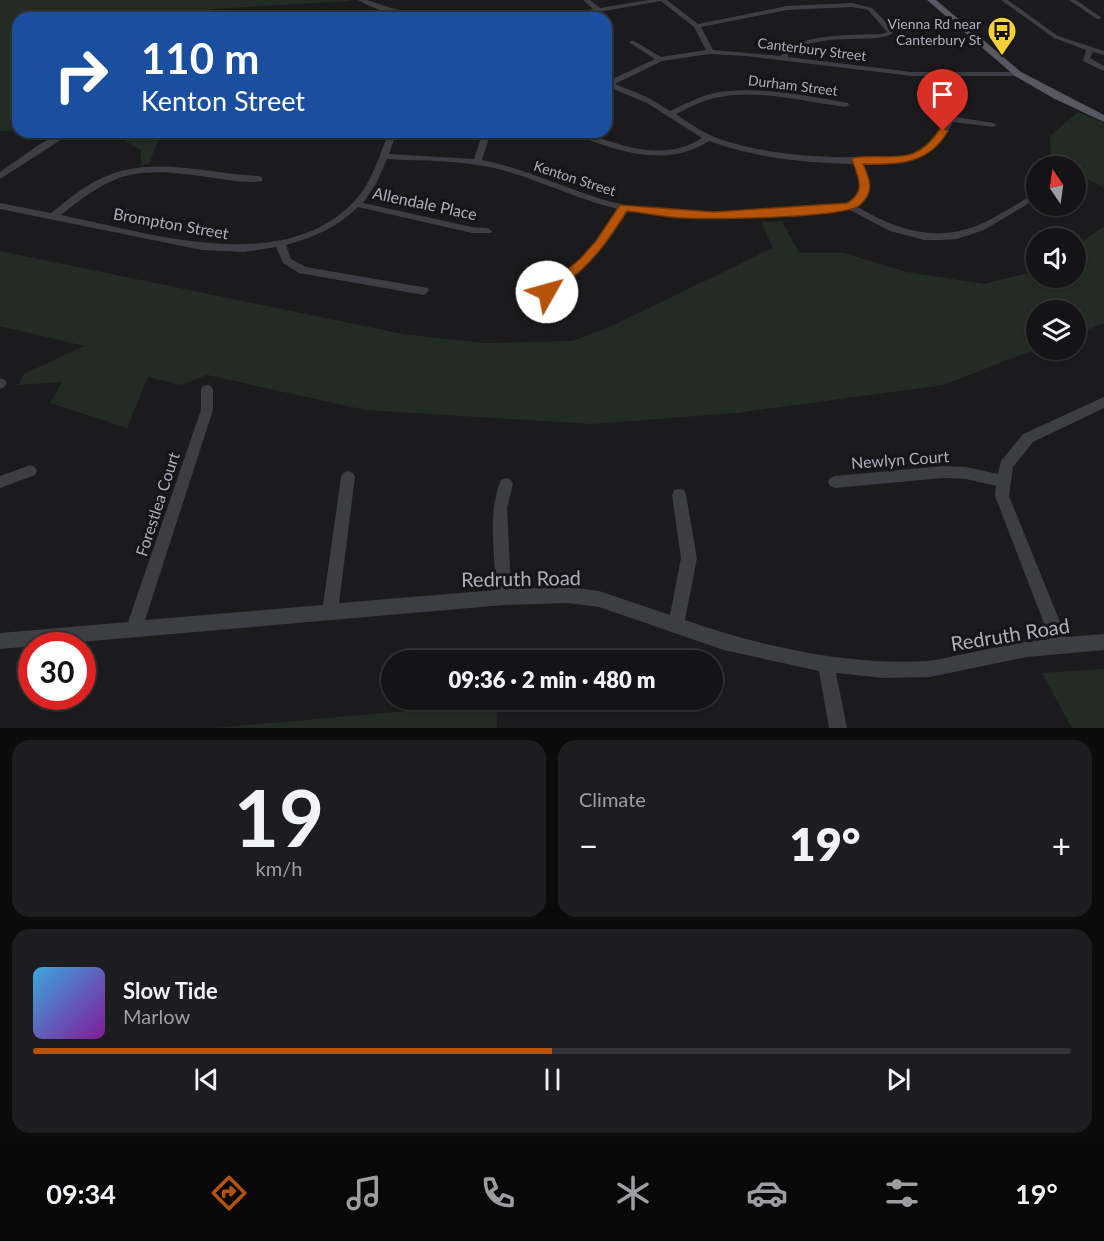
<!DOCTYPE html>
<html lang="en">
<head>
<meta charset="utf-8">
<style>
	body { margin:0; font-family:Lato,sans-serif; background:#1d1d1f; color:#f1f3f6; height:100vh; display:flex; flex-direction:column; font-size:22px; white-space:nowrap }
	* { box-sizing:border-box; margin:0 }
	p { font-size:20px; color:#9d9ea1 }
	.icon { flex:none; width:33px; height:33px; fill:none; stroke:currentColor; stroke-width:2; stroke-linecap:round; stroke-linejoin:round }
	.map { position:relative; height:728px; overflow:hidden }
	.drawer { display:flex; flex-direction:column; gap:12px; padding:12px; background:#0b0b0c; flex:1 }
	.drawer>* { flex:none }
	.top-card { position:absolute; left:12px; top:12px; width:600px; height:126px; border-radius:18px; box-shadow:0 2px 4px #0004,0 0 0 2px #333335; background:#1a4fa0; color:#fff; overflow:hidden }
	.needle { width:39px; rotate:347deg }
	.buttons { position:absolute; left:1026px; top:156px; display:grid; gap:12px }
	.buttons a { display:grid; place-items:center; width:60px; height:60px; border-radius:50%; background:#141416; box-shadow:0 2px 4px #0004,0 0 0 2px #333335; font-size:30px }
	.speed { position:absolute; left:18px; top:632px; display:flex; gap:12px; font-size:30px; font-weight:700; text-align:center }
	.speed>* { display:grid; place-content:center; width:78px; height:78px; border-radius:50%; background:#141416; box-shadow:0 2px 4px #0004,0 0 0 2px #333335; line-height:1 }
	.speed .limit { border:9px solid #d22; background:#fff; color:#111 }
	.pin { position:absolute; display:grid; place-items:center; width:51px; height:51px; color:#fff; margin:-62px -26px; border-radius:50% 50% 50% 0; rotate:-45deg; box-shadow:0 0 6px #0007 }
	.pin .icon { rotate:45deg }
	.me { position:absolute; width:66px; margin:-33px; rotate:52deg; stroke-linejoin:round; filter:drop-shadow(0 0 4px #0008) }
	.turn { display:flex; align-items:center; gap:21px; height:126px; padding:0 30px; font-size:27px }
	.turn .icon { width:78px; height:78px; stroke-width:2.5 }
	.turn b { display:block; font-size:42px; line-height:51px }
	.big { font-size:45px; font-weight:800; line-height:1.1 }
	.drawer .card { flex:1; display:flex; flex-direction:column; justify-content:center; gap:9px; min-width:0; padding:0 21px; border-radius:18px; background:#1d1d1f }
	.drawer .dial { align-items:center; gap:0 }
	.dial b { font-size:78px; line-height:1 }
	.song { display:flex; align-items:center; gap:18px }
	.cover { width:72px; height:72px; border-radius:9px; background:linear-gradient(135deg,hsl(200 70% 55%),hsl(290 70% 35%)) }
	.played { height:6px; border-radius:3px; background:linear-gradient(90deg,#b45309 50%,#333335 50%) }
	.keys { display:flex; justify-content:space-around; direction:ltr }
	.heat { display:flex; justify-content:space-between; align-items:center; font-size:33px; direction:ltr }
	.drawer .tiles { flex:1; display:grid; gap:12px; grid-template-columns:1fr 1fr }
	.card:last-child { grid-column:span 2 }
	.trip { position:absolute; left:381px; top:650px; width:342px; height:60px; border-radius:30px; background:#141416; box-shadow:0 2px 4px #0004,0 0 0 2px #333335; font-weight:800; line-height:60px; text-align:center }
	.dock { display:flex; height:96px; justify-content:space-around; align-items:center; background:#080809; color:#9d9ea1 }
	.dock .icon { width:42px; height:42px }
	.dock .active { color:#b45309 }
	.dock b { font-size:27px; color:#f1f3f6 }
	.map>svg:first-child { display:block }
</style>
</head>
<body>
<div class="map">
<svg width="1104" height="728" viewBox="0 0 1104 728">
	<rect width="100%" height="100%" fill="#1b1a1d"/>
	<!-- green -->
	<path fill="#222b24" d="M0,0H350L351,1L213,9L169,18H18V130L0,131Z
		M1078,112L1104,123V188L1076,172V166H1066L1051,158L1050,136Z
		M109,132H169L158,140L149,164L141,165V150Z
		M782,221L799,253H844L907,272L984,284L1036,271V278H1076V246L1104,226V323L1076,335V310H1036V349L944,385L737,413L591,424L365,410L207,375L181,385L148,377L127,428L50,403L62,382L18,385L24,374L84,346L0,326V251L403,334L484,343L572,341L607,328L773,248L761,222Z
		M1104,669V728H1072L1042,673Z
		M496,703L497,728H215Z"/>
	<g fill="none" stroke-linecap="round" stroke-linejoin="round">
		<!-- minor -->
		<path fill="#3d3d44" fill-rule="evenodd" d="M358,0H367L391,8L433,18C409,18 379,13 358,0Z
			M583,0H590L600,8L648,0H667L698,24L787,6L852,3L872,8L893,29L892,34C879,40 864,38 849,39C828,39 808,42 788,51V57L912,72H1021V76H935L956,102L959,111L956,117L993,123L997,125L993,127L953,122C931,163 906,163 863,164C869,179 874,197 856,206C901,233 945,245 993,218C1004,211 1020,204 1029,196C1032,194 1033,191 1036,190V199L984,230L957,239L940,240H924L890,231L848,209L802,215L717,217H674L626,211L604,246L588,264L547,296L543,295L542,292L543,289L580,260L596,242L618,209C575,199 536,178 494,168C459,160 423,161 387,159L376,184L363,203L472,227L487,228L492,231L491,233H472L358,207C338,227 312,238 286,245L291,259L306,267L428,288L429,291L424,295L299,273L283,263L276,247L244,252L202,250L0,209V203L51,213C67,201 82,187 100,179C150,154 207,174 259,176L262,177V181C244,184 224,179 207,177C136,167 117,170 61,215C150,233 287,279 358,197C373,179 380,153 389,132H397L389,154L474,159L483,132H491L482,160C527,169 568,190 612,202C650,212 691,212 730,211C768,211 807,210 844,204C866,195 861,182 854,164C806,163 754,158 709,141C666,169 617,151 573,134L572,132C586,132 598,138 612,142C643,152 674,156 702,138L647,103L606,86V81H608L655,59L630,43V41H634L661,57L706,50L694,27L661,1L565,18H550L593,9ZM852,7L868,10L887,32L881,34C847,35 814,34 783,49L781,56L713,50L701,27L787,10ZM710,54L746,56L912,76H927L948,102L951,111C944,124 938,141 924,148C904,160 879,157 857,157C815,158 770,154 729,142C709,137 693,126 676,114C688,108 701,101 715,98C756,88 804,102 845,107L849,105L848,103C810,96 751,85 714,93C698,97 685,104 670,111L647,97L615,84L662,61Z
			M1001,0H1008L1058,36L1104,51V55L1093,52L1090,58L1104,66V71L1083,61L1086,50L1054,38Z
			M1069,0H1076L1102,18L1097,19Z
			M63,132H73L0,179V172L40,144Z
			M0,378L5,380L7,383L4,387L0,389Z
			M207,385L211,386L213,390V410L145,620L323,605L341,477L343,473L348,471L353,473L355,477L339,603L496,590C495,556 487,511 501,480L506,478L511,480L513,484L507,508L511,589L568,587L599,591L670,615L681,558L672,495L674,490L679,489L684,490L686,495L697,558L685,620C759,646 849,666 928,661C940,660 952,656 964,654C993,648 1021,641 1050,639L995,496L996,486L966,479L943,478L835,488L830,486L828,482L830,478L835,476L943,466L966,467L998,474L1001,461L1023,434L1104,397V408L1033,442L1013,467L1009,496L1066,637L1104,634V650L1027,657L930,677L884,678L836,673L847,728H829L819,671L724,650L599,607L568,603L504,605L0,649V633L128,622L201,410V390L203,386Z
			M30,465L35,467L37,471L35,475L0,488V476Z"/>
		<!-- major -->
		<path fill="#575861" fill-rule="evenodd" d="M927,0H936L1021,72L1104,115V122L1053,98L1015,76Z"/>
	</g>
	<!-- route -->
	<path fill="#b45309" stroke="#753606" stroke-width="1.5" d="M943,128L948,131C929,164 899,165 863,164C870,179 875,192 860,205C842,219 709,219 682,218C663,217 645,213 627,211C608,241 594,261 566,283C559,289 552,297 542,295L541,292L580,259L596,241L620,205L714,212L847,203C866,192 859,178 852,160L853,158C891,152 914,169 940,129Z"/>
	<!-- icons -->
	<defs>
		<g id="bus-pin" transform="scale(1.5)"><path d="M0 17L-7.5 6A9.5 9.5 0 1 1 7.5 6Z" fill="#f5d03b" stroke="#161518"/><path d="M-5-6H5V4H4V6H2V4H-2V6H-4V4H-5ZM-3.5-4V0h7V-4ZM-3.5 1.2v1.5H-2V1.2ZM2 1.2v1.5H3.5V1.2Z" fill="#111"/></g>
	</defs>
	<g fill-rule="evenodd">
		<use href="#bus-pin" x="1002" y="31"/>
	</g>
	<g text-anchor="middle" dominant-baseline="central" stroke-width="6" stroke-linejoin="round" paint-order="stroke">
		<!-- far-poi labels -->
		<g font-size="14" fill="#adafbc" stroke="#161518" text-anchor="end">
			<text x="981" y="23">Vienna Rd near<tspan x="981" dy="16">Canterbury St</tspan></text>
		</g>
		<!-- far-street labels -->
		<g font-size="14" fill="#adafbc" stroke="#161518">
			<text transform="translate(812 49) rotate(7)">Canterbury Street</text>
			<text transform="translate(793 85) rotate(7)">Durham Street</text>
			<text transform="translate(575 178) rotate(18)">Kenton Street</text>
		</g>
		<!-- street labels -->
		<g font-size="16" fill="#adafbc" stroke="#161518">
			<text transform="translate(425 203) rotate(12)">Allendale Place</text>
			<text transform="translate(171 223) rotate(10)">Brompton Street</text>
			<text transform="translate(900 459) rotate(-4)">Newlyn Court</text>
			<text transform="translate(157 504) rotate(-72)">Forestlea Court</text>
		</g>
		<!-- near-street labels -->
		<g font-size="20" fill="#adafbc" stroke="#161518">
			<text transform="translate(521 578) rotate(-1)">Redruth Road</text>
			<text transform="translate(1010 634) rotate(-9)">Redruth Road</text>
		</g>
	</g>
</svg>
<div class="buttons">
<a><svg class="needle" viewBox="-14 -14 28 28"><path d="M0-13l5 13h-10z" fill="#e53935"/><path d="M0 13l5-13h-10z" fill="#9d9ea1"/></svg></a>
<a><svg class="icon" aria-label="sound" viewBox="0 0 24 24"><path d="M4 9h4l5-4v14l-5-4H4zM17 9q2 3 0 6"/></svg></a>
<a><svg class="icon" aria-label="layers" viewBox="0 0 24 24"><path d="M12 4l9 5-9 5-9-5zM3 14l9 5 9-5"/></svg></a>
</div>
<div class="speed"><div class="limit">30</div></div>
<div class="pin" style="left:943px;top:131px;background:#d93025"><svg class="icon" aria-label="arrive" viewBox="0 0 24 24"><path d="M6 21V4h12l-3 4 3 4H6"/></svg></div>
<svg class="me" style="left:547px;top:292px" viewBox="-20 -20 40 40"><circle r="19" fill="#fff"/><path d="M0-13L10 11 0 6-10 11z" fill="#b45309"/></svg>
<div class="trip">09:36 · 2 min · 480 m</div>
<div class="top-card">
<div class="turn"><svg class="icon" aria-label="right" viewBox="0 0 24 24"><path d="M7 20v-9h11M14 6l5 5-5 5"/></svg><div><b>110 m</b>Kenton Street</div></div>
</div>
</div>
<section class="drawer">
<div class="tiles">
<div class="card dial"><b>19</b><p>km/h</p></div>
<div class="card"><p>Climate</p>
<div class="heat"><a>−</a><b class="big">19°</b><a>+</a></div>
</div>
<div class="card">
<div class="song"><i class="cover"></i><div><b>Slow Tide</b><p>Marlow</p></div></div>
<div class="played"></div>
<div class="keys"><svg class="icon" aria-label="previous" viewBox="0 0 24 24"><path d="M18 5L8 12l10 7zM5 5v14"/></svg><svg class="icon" aria-label="pause" viewBox="0 0 24 24"><path d="M8 5v14M16 5v14"/></svg><svg class="icon" aria-label="next" viewBox="0 0 24 24"><path d="M6 5l10 7-10 7zM19 5v14"/></svg></div>
</div>
</div>
</section>
<nav class="dock">
<b>09:34</b>
<svg class="icon active" aria-label="directions" viewBox="0 0 24 24"><path d="M12 3l9 9-9 9-9-9zM9 14v-3h6M13 9l2 2-2 2"/></svg>
<svg class="icon" aria-label="music" viewBox="0 0 24 24"><path d="M9 18V5l10-2v13"/><circle cx="6" cy="18" r="3"/><circle cx="16" cy="16" r="3"/></svg>
<svg class="icon" aria-label="phone" viewBox="0 0 24 24"><path d="M5 4h4l2 5-3 2q2 4 5 5l2-3 5 2v4C11 20 4 13 5 4z"/></svg>
<svg class="icon" aria-label="climate" viewBox="0 0 24 24"><path d="M12 3v18M4 7l16 10M4 17L20 7"/></svg>
<svg class="icon" aria-label="car" viewBox="0 0 24 24"><path d="M5 17H2v-5l4-1 3-4h7l3 4 3 1v5h-3M9 17h6M6 11h13"/><circle cx="7" cy="17" r="2"/><circle cx="17" cy="17" r="2"/></svg>
<svg class="icon" aria-label="filters" viewBox="0 0 24 24"><path d="M4 7h16M4 17h16"/><circle cx="9" cy="7" r="2"/><circle cx="15" cy="17" r="2"/></svg>
<b>19°</b>
</nav>
</body>
</html>
